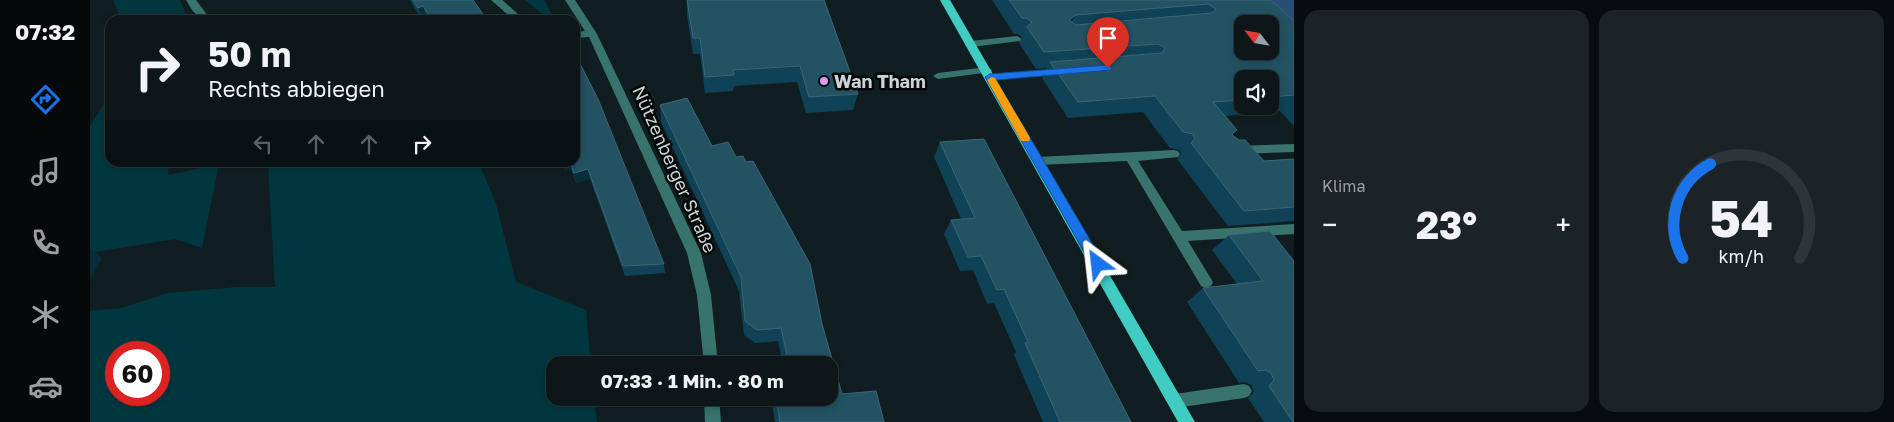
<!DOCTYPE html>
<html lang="de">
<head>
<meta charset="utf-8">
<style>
	body { margin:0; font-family:"Golos Text",sans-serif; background:#1b2326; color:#f1f3f6; height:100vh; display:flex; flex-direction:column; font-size:19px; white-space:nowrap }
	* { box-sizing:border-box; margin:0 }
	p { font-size:16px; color:#9a9fa2 }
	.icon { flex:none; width:28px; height:28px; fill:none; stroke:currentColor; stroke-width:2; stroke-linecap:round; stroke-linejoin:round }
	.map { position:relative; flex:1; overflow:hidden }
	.sheet { display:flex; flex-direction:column; gap:10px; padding:10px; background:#070c0e; width:600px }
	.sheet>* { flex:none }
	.banner { position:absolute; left:15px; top:15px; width:475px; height:152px; border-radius:15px; box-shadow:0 2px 8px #0003,0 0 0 1px #2d3538; background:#0d1619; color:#f1f3f6; overflow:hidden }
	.needle { width:32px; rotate:301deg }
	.buttons { position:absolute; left:1144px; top:15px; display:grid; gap:10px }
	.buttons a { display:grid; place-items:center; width:45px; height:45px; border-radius:10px; background:#0d1619; box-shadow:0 2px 8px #0003,0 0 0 1px #2d3538; font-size:25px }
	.speed { position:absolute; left:15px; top:341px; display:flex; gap:10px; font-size:25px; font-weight:700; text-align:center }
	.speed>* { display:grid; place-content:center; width:65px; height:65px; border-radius:50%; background:#0d1619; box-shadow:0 2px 8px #0003,0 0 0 1px #2d3538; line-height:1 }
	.speed .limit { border:8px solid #d22; background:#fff; color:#111 }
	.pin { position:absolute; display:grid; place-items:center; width:42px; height:42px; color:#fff; margin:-51px -21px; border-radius:50% 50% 50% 0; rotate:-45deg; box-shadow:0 0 5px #0007 }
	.pin .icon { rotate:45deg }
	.me { position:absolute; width:55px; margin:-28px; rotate:330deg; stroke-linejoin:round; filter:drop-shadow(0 0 4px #0008) }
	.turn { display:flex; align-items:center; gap:18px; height:105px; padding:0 20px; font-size:22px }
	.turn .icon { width:65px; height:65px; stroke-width:2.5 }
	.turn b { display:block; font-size:35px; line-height:42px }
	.lanes { display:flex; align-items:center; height:48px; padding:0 20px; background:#0003; justify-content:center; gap:25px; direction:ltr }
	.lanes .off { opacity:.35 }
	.big { font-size:38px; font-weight:700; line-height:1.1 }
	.sheet .widget { flex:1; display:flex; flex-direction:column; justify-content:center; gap:8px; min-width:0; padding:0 18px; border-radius:15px; background:#1b2326 }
	.sheet .dial { align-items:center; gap:0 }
	.dial svg { height:130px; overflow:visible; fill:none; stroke:#2d3538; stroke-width:7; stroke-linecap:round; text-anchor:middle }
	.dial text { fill:#f1f3f6; stroke:none }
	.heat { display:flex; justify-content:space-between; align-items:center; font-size:28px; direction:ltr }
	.sheet .tiles { flex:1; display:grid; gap:10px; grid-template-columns:repeat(2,1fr) }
	.trip { position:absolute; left:456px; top:356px; width:292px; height:50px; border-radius:15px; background:#0d1619; box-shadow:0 2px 8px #0003,0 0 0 1px #2d3538; font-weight:700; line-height:50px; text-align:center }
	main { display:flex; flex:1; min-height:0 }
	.dock { display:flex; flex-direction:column; width:90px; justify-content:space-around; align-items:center; background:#05090a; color:#9a9fa2 }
	.dock .icon { width:35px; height:35px }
	.dock .on { color:#1a73e8 }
	.dock b { font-size:22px; color:#f1f3f6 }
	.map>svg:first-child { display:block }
</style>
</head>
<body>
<main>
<nav class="dock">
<b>07:32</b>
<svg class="icon on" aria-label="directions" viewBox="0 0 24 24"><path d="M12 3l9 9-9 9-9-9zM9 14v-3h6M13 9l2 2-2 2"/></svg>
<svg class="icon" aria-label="music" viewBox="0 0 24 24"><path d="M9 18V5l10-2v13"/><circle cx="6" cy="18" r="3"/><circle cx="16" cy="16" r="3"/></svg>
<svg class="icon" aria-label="phone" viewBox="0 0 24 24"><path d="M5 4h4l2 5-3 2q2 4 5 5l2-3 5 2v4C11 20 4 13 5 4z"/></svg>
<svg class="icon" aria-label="climate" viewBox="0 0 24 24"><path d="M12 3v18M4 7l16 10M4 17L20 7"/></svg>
<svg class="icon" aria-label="car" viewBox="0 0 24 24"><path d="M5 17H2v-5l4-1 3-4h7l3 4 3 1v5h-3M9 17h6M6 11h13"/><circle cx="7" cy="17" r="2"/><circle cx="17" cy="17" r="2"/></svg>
</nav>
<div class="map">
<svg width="1204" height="422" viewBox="0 0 1204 422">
	<rect width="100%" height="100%" fill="#111e21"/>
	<!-- green -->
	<path fill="#00373f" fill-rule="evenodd" d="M23,0H90L95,12L101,20H32Z
		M435,0H454L465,20H459Z
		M20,95V162L79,163L78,175L129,164L112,248L85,239L0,253V126Z
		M178,163H389L406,204L426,282L496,310L501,365H465V398H504L507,422H0V311L32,308L78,293L147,287H185ZM69,352V395H26V352Z"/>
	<!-- water -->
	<path fill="#2a4d75" d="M1162,0H1204V36Z"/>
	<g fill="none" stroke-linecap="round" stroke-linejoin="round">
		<!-- minor -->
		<path fill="#38736e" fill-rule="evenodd" d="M96,0H106L121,20H111L102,10Z
			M401,0H412L435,20H424Z
			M475,0H485L507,34L611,253L621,295L628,365H614L607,295L597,253L499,37L485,38V32L495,31Z
			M927,36L932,39L931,41L881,47L876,44L881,41Z
			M897,67L902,70L901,72L848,79L843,76L848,73Z
			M970,69L974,70L975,72L974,74L900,80L895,77L900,74Z
			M1204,144V152L1148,154L1142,150L1148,146Z
			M1084,150L1088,151L1090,154L1088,157L1048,161L1092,231L1204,224V234L1098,241L1123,282L1121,286L1116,288L1111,286L1037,161L948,165L942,161L948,157Z
			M1154,384L1159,386L1162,391L1159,396L1154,398L1085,408L1080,406L1077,401L1080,396L1085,394Z
			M614,398H629L631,422H615Z"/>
		<!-- major -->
		<path fill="#40ccc2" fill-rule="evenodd" d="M850,0H860L1105,422H1088Z"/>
	</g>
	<!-- wall -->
	<path fill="#0f4256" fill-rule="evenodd" d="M320,0H383L395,17L400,20H338L337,19L332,20Z
		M597,0L768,94L763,110L716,113L707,82L644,86L643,91L615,93L610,54H603L597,15Z
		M902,0H1181L1204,21V126L1190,111L1135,116L1143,136L1174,161L1204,159V221L1138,226L1087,159L1091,154L1090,150L1080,148L1053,112L978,118L952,78L957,68L946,69L929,43L932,37L928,34H924ZM1152,79H1180V106H1152Z
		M485,57L574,264L575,273L535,276L500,179L486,183L481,169L475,171L473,162H485Z
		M570,105L622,146L732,324L752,394L794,422H685L681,398H740V365H693L688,341L665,343L654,335L649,291L571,122Z
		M850,142L1041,422H953L924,355L926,352L904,303L897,304L883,270L870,271L854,234L861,220L871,219L844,157Z
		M1139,235L1204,261V422H1174L1158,398L1164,392L1161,385L1155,382L1149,383L1097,302L1113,288L1147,284L1122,250Z"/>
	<!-- shaded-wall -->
	<path fill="#072d3b" d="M333,6L337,19L334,20H333L328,8Z
		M986,15L977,31L979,20Z
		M473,162H480L481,169L475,171Z
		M498,169L500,179L486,183L484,173Z
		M0,248L12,258L0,280Z"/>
	<!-- building -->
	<path fill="#235263" stroke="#3e6675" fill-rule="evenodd" d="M323,0H383L395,17L397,16L400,20H342L333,6L328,8Z
		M597,0H734L768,94L719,97L710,66L643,70L644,75L615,77L610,38H603Z
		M919,0H1181L1204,21V95L1180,97V79H1152V100L1123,102L1147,130L1142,134L1143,136L1149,140H1155L1174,161L1204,159V207L1154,211L1101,143L1105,139L1103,134L1093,132L1065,96L988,102L960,62L1072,53L1075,48L1068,44L954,52L937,27L942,22L936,18H932ZM1118,4L1126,9L1122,13L986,25L979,20L986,15ZM1152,24H1180V51H1152Z
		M486,56L508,99L574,264L533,266L498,169L484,173L480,162H485V57Z
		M597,98L622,146L638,142L646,157L653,156L656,162L663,161L720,264L732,324L752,394L786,391L794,422H690L686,398H740V365H699L691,328L667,330L655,321L651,277L570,105Z
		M894,139L1041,422H970L935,343L938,342L914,289L907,290L891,256L878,257L861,220L885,218L850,142Z
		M1180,231L1204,261V422H1203L1179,386L1184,380L1181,373L1175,370L1168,371L1113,288L1173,281L1139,235Z"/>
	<!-- route -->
	<path fill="#1a73e8" stroke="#114b97" d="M1018,65L1022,68L1021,70L906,80L1012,260L1014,264L1012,268H1003L895,77L900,74Z"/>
	<!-- slow -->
	<path fill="#f59e0b" d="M902,77L905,78L939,136L940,138L939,141H931L897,80Z"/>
	<!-- markers -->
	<circle fill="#dd99f3" stroke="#040808" stroke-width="2" cx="734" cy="81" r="5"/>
	<g text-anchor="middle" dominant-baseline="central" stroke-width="5" stroke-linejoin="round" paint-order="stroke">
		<!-- poi labels -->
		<g font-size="18" font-weight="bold" fill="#cbd3d5" stroke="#040808" text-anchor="start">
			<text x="744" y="81">Wan Tham</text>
		</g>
		<!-- street labels -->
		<g font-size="18" fill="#cbd3d5" stroke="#040808">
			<text transform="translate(585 169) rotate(66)">Nützenberger Straße</text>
		</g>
	</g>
</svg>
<div class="buttons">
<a><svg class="needle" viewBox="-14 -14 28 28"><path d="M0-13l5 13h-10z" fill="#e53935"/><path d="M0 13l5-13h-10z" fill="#9a9fa2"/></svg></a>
<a><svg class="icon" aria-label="sound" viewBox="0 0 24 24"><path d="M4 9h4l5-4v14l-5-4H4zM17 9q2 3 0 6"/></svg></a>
</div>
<div class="speed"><div class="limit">60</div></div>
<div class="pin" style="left:1018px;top:68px;background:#d93025"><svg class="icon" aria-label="arrive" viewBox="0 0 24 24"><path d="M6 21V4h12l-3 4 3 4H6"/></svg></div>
<svg class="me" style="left:1008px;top:264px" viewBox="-20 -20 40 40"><path d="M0-17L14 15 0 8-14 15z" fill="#1a73e8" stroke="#fff" stroke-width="4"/></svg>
<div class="trip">07:33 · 1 Min. · 80 m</div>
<div class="banner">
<div class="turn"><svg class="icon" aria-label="right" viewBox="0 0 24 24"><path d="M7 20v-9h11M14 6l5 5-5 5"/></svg><div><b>50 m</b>Rechts abbiegen</div></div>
<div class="lanes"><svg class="icon off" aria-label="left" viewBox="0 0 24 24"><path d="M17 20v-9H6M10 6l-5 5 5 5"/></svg><svg class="icon off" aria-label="ahead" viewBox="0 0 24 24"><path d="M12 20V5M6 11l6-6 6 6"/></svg><svg class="icon off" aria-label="ahead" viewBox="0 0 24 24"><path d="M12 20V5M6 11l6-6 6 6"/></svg><svg class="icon" aria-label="right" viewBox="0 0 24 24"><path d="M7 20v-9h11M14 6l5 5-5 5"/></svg></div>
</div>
</div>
<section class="sheet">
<div class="tiles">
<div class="widget"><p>Klima</p>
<div class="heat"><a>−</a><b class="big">23°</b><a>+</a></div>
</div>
<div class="widget dial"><svg viewBox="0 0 100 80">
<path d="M14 69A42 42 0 1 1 86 69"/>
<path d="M14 69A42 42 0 0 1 31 11" stroke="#1a73e8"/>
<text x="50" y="56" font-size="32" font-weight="700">54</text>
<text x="50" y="72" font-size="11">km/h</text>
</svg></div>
</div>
</section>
</main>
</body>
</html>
